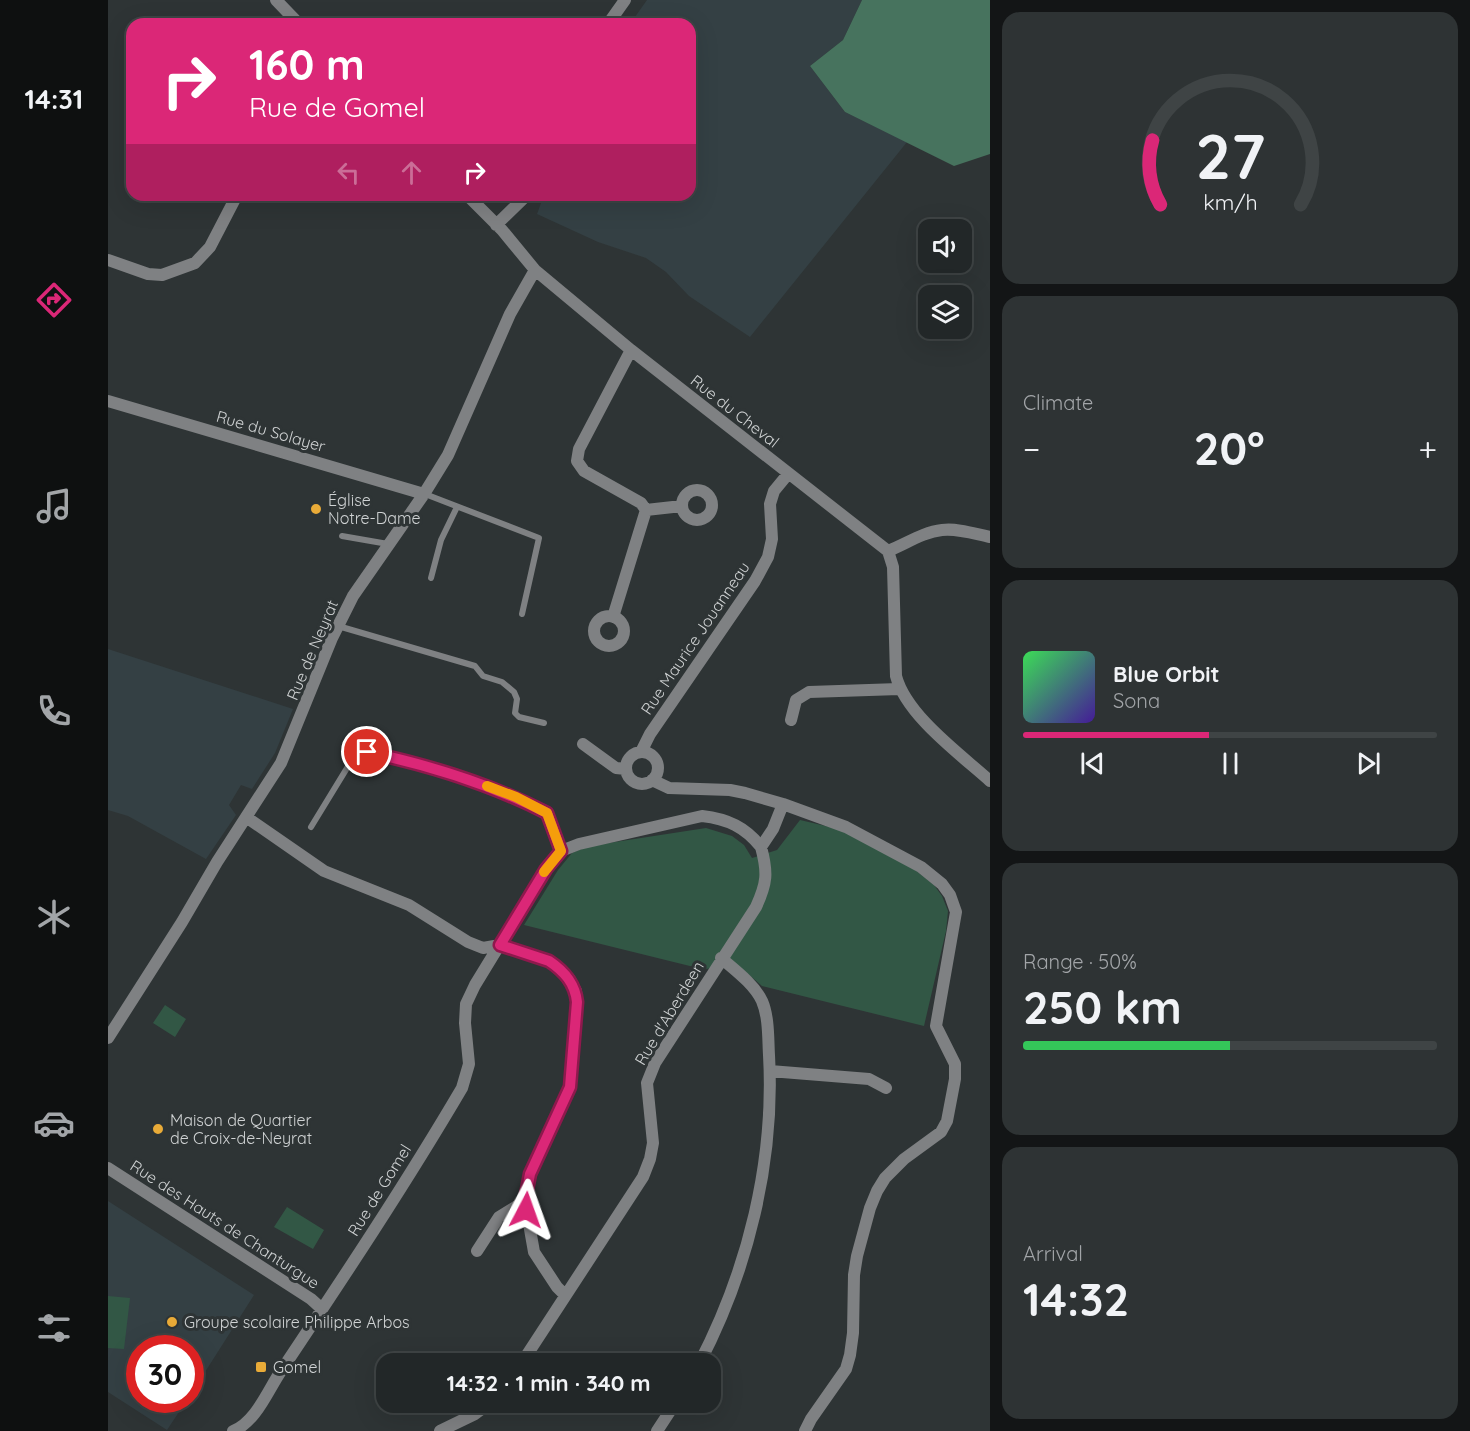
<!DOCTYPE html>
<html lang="en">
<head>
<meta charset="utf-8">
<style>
	body { margin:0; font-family:Quicksand,sans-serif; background:#2e3334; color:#f1f3f6; height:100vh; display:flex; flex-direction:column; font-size:22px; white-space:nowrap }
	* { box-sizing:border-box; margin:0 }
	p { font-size:20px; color:#a2a5a8 }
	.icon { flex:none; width:33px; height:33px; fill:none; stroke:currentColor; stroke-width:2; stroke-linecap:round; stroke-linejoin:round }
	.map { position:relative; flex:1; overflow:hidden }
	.drawer { display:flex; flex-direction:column; gap:12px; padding:12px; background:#131516; width:480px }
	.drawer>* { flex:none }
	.top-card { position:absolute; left:18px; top:18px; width:570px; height:183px; border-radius:18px; box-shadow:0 6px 24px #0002,0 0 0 2px #3f4445; background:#db2777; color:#fff; overflow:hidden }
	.tools { position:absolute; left:810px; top:219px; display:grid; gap:12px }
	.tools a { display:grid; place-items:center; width:54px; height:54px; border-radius:12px; background:#222728; box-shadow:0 6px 24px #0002,0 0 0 2px #3f4445; font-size:30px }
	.speed { position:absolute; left:18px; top:1335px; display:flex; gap:12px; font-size:30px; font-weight:700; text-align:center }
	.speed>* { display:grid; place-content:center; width:78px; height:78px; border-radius:50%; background:#222728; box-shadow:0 6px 24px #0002,0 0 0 2px #3f4445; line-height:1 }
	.speed .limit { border:9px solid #d22; background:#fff; color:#111 }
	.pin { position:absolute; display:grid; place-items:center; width:51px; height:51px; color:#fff; margin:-26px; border:3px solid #fff; border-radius:50%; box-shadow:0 2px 6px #0007 }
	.me { position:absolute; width:66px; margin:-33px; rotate:4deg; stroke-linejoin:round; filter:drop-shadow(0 0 4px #0008) }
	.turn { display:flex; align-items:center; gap:21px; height:126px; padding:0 24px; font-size:27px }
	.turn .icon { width:78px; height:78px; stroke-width:2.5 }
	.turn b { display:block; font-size:42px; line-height:51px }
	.lanes { display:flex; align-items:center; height:57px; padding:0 24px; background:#0003; justify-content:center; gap:30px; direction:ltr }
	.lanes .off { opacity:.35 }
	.big { font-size:45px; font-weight:700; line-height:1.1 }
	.drawer .card { flex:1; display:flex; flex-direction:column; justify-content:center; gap:9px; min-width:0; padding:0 21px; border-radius:18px; background:#2e3334 }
	.drawer .dial { align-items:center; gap:0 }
	.dial svg { height:156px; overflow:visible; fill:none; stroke:#3f4445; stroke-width:7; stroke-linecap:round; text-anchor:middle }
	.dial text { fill:#f1f3f6; stroke:none }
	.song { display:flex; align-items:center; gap:18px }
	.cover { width:72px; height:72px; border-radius:9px; background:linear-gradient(135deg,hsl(130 70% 55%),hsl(260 70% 35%)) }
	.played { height:6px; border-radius:3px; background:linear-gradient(90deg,#db2777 45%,#3f4445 45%) }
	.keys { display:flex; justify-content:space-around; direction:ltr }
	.heat { display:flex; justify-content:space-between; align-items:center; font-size:33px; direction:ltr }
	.charge { height:9px; border-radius:4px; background:linear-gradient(90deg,#34c759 50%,#3f4445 0) }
	.trip { position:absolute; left:268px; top:1353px; width:345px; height:60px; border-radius:18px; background:#222728; box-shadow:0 6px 24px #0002,0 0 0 2px #3f4445; font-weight:700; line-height:60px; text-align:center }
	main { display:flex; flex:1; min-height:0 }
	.dock { display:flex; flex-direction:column; width:108px; justify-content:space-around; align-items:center; background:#0e1010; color:#a2a5a8 }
	.dock .icon { width:42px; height:42px }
	.dock .selected { color:#db2777 }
	.dock b { font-size:27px; color:#f1f3f6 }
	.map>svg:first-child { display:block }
</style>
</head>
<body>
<main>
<nav class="dock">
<b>14:31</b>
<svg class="icon selected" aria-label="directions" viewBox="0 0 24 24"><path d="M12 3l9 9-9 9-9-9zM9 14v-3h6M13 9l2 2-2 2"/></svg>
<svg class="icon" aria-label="music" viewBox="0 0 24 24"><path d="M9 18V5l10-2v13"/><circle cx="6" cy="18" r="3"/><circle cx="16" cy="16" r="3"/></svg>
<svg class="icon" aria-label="phone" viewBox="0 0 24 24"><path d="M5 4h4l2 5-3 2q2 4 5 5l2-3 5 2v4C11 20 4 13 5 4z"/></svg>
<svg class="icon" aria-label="climate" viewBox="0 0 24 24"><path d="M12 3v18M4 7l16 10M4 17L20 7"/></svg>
<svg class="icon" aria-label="car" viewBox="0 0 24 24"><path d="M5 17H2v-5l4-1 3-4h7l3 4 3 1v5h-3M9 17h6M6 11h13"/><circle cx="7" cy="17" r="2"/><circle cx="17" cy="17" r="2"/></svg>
<svg class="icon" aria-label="filters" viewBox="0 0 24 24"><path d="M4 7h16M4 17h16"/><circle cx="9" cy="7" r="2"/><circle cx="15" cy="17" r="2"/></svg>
</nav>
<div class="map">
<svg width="882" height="1431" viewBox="0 0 882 1431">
	<rect width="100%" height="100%" fill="#2e3435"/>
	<!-- built -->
	<path fill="#344044" d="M539,0H754L735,40L702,66L737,112L799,142L642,337L581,296L558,272L538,258L490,242L429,214L436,195H582V24H522Z
		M0,649L185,709L167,753L144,789L133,785L121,805L128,815L98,859L20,816L0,810Z
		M0,1201L146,1295L83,1394L82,1348H32V1400H79L59,1430L0,1392Z"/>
	<!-- green -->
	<path fill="#325745" d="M692,820L735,830L806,869L826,885L834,896L840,911L838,931L816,1026L654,986L632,967L594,969L416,925L450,870L464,853L481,846L598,828L624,836L636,845L644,858L669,850Z
		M57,1005L78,1019L67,1037L45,1023Z
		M179,1207L216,1230L205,1249L166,1227Z
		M0,1296L22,1298L16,1349L0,1348Z"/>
	<!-- forest -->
	<path fill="#47735e" d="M754,0H882V154L846,166L737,112L702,66L735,40Z"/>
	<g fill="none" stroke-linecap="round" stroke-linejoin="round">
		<!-- lane -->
		<path stroke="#7f8183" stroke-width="6" d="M317,494L431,538L414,614
			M234,536L280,544
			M323,578L333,540L349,507
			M230,626L367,666L375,676L394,682L406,692L409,699L407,713L411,717L436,723
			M203,827L247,755C288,746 401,793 439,813L453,851"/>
		<!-- street -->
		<path stroke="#7f8183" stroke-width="12" d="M168,0L191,24
			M500,24L517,0
			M359,195L394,230L427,270L523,350L780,551L785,567L788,676C798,715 852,754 882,781
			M388,225L419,195
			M0,260L40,274L54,275L87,263L102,247L129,195
			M0,401L316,494
			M574 505a15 15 0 1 1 30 0a15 15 0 1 1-30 0Z
			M538,510L574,506
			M780,551C798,544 815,532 834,530C850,528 867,534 882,537
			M486 631a15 15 0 1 1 30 0a15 15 0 1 1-30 0Z
			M505,617L538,510L533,503L476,471L469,461L471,449L523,350
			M683,720L688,700L701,692L791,689
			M475,744L508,768L518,769
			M533,752L542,734L647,581L660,557L664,539L662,504L666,491L680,474
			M518 768a16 16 0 1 1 32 0a16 16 0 1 1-32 0Z
			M544,780L561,788L622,790L637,793L675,804L738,827L813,867L834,884L842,895L848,912L828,1026L847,1064V1079L839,1121L833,1132L796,1159L777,1178L769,1191L762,1208L749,1256L746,1275L745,1333L742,1355L738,1369L703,1419L697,1431
			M138,817L216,871L301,905L360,942L375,948L392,945L441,961L461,978L468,991L469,1002L462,1087L422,1174L417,1201L426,1252L449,1287L457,1295
			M0,1038L74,922L109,862L173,763L224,638L245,596L316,494L340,455L402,314L427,270
			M662,1071L761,1079L778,1088
			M0,1168L203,1299L214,1309
			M369,1251L391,1217L417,1201
			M413,1364L535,1177L542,1159L545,1143L539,1083L547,1063L648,907C659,883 660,873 653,847L665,829L675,804
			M591,1364C640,1270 667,1161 661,1055C660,1039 661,1017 654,1001C646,984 627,970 613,958
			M125,1431C148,1422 160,1390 173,1371C235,1278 297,1185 354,1088L361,1064L357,1023L358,1004L367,985L438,869L453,851L471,844L594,816C620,819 637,827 653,847
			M332,1431L367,1414L383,1402
			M549,1431L568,1402"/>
	</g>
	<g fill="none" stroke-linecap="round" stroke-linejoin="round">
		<!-- route casing -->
		<g stroke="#8e194d" stroke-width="15">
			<path id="route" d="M259,752C321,765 382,784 439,813L453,851L438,869L392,945L441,961C456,971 467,983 469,1002L462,1087L422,1174L417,1200L418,1210"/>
		</g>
		<!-- route -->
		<use href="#route" stroke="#db2777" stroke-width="10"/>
		<!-- slow -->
		<path stroke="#f59e0b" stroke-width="10" d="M379,786L408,797L439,813L453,851L436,872"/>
	</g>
	<!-- markers -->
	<g fill="#e9ab38" stroke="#2e3435" stroke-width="2">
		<circle cx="208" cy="509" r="6"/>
		<circle cx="50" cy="1129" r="6"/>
		<circle cx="64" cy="1322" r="6"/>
		<rect x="147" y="1361" width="12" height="12" rx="3"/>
	</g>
	<g text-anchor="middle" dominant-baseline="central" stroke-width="6" stroke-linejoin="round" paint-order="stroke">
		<!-- street labels -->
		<g font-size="16" fill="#cfd2d3" stroke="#2e3435">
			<text transform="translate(627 411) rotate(38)">Rue du Cheval</text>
			<text transform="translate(163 431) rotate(16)">Rue du Solayer</text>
			<text transform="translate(587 638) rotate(-56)">Rue Maurice Jouanneau</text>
			<text transform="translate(204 650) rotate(-67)">Rue de Neyrat</text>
			<text transform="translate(561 1013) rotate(-59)">Rue d'Aberdeen</text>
			<text transform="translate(271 1190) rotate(-58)">Rue de Gomel</text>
			<text transform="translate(117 1224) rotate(33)">Rue des Hauts de Chanturgue</text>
		</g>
		<!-- poi labels -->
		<g font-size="16" fill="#cfd2d3" stroke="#2e3435" text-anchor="start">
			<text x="220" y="500">Église<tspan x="220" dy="18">Notre-Dame</tspan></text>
			<text x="62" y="1120">Maison de Quartier<tspan x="62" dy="18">de Croix-de-Neyrat</tspan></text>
			<text x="76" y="1322">Groupe scolaire Philippe Arbos</text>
			<text x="165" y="1367">Gomel</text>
		</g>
	</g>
</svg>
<div class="tools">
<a><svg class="icon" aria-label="sound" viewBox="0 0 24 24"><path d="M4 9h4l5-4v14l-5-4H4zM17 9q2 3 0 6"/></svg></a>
<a><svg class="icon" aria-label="layers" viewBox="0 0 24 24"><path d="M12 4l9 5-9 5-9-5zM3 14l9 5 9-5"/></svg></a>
</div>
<div class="speed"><div class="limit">30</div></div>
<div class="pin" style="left:259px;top:752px;background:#d93025"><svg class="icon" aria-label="arrive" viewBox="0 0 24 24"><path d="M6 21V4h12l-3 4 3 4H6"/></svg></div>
<svg class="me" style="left:418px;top:1210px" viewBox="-20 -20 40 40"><path d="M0-17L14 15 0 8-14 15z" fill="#db2777" stroke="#fff" stroke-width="4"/></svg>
<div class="trip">14:32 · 1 min · 340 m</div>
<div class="top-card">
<div class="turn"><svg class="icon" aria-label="right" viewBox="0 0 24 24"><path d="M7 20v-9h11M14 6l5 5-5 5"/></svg><div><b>160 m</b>Rue de Gomel</div></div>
<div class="lanes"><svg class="icon off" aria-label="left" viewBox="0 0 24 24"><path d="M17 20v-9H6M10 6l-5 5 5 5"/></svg><svg class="icon off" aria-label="ahead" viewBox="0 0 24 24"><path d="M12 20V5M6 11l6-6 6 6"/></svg><svg class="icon" aria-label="right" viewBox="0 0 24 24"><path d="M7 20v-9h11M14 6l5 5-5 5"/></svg></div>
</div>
</div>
<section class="drawer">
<div class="card dial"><svg viewBox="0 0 100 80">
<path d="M14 69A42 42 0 1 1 86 69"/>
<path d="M14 69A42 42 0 0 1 10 36" stroke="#db2777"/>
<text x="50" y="56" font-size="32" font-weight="700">27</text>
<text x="50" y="72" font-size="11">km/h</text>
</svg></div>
<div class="card"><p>Climate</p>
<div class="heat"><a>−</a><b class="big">20°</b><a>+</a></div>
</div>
<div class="card">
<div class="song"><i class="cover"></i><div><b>Blue Orbit</b><p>Sona</p></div></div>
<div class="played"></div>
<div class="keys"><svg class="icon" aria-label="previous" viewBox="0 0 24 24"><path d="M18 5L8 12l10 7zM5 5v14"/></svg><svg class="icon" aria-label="pause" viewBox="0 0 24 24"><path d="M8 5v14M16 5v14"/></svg><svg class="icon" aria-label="next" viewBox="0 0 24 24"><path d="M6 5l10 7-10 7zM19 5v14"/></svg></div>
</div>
<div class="card"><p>Range · 50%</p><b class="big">250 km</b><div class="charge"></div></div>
<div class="card"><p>Arrival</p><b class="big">14:32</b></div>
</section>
</main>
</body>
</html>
